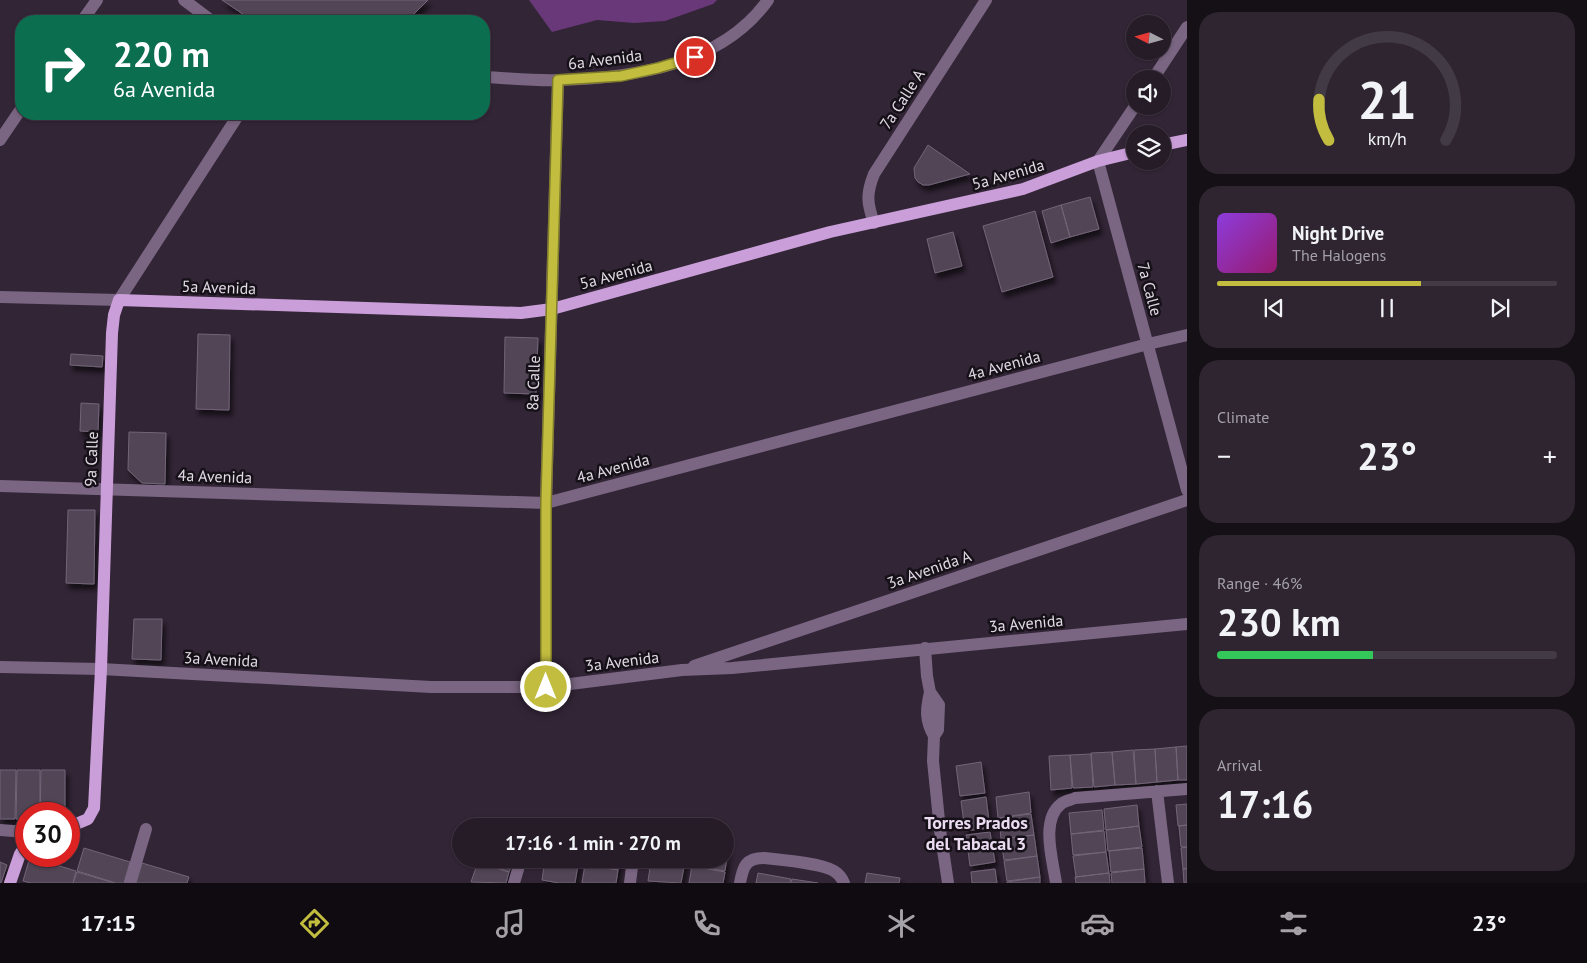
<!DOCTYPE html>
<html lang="en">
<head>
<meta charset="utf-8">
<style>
	body { margin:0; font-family:"PT Sans",sans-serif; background:#2e2530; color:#f1f3f6; height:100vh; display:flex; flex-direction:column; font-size:19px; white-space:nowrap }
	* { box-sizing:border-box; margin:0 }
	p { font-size:16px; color:#a4a1a8 }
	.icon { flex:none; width:28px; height:28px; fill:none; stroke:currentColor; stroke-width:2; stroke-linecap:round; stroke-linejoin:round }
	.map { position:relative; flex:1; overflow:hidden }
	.side { display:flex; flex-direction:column; gap:12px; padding:12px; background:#150f16; width:400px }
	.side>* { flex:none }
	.top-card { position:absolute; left:15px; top:15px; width:475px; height:105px; border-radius:20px; box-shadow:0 1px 4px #0004,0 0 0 1px #423a45; background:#0b6e4f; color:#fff; overflow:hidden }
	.needle { width:32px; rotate:276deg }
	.controls { position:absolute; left:1126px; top:15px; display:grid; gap:10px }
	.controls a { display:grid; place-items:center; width:45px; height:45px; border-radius:50%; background:#261c28; box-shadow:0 1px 4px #0004,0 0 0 1px #423a45; font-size:25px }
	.speed { position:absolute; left:15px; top:802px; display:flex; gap:10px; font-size:25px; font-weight:700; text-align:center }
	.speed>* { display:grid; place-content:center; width:65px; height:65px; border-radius:50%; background:#261c28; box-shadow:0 1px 4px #0004,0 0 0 1px #423a45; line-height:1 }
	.speed .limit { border:8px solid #d22; background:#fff; color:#111 }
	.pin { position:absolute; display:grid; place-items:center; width:42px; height:42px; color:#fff; margin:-21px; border:2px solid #fff; border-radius:50%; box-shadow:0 1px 5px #0007 }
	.me { position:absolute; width:55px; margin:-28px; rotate:0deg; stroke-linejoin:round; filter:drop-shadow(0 0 4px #0008) }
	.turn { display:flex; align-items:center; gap:18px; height:105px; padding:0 15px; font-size:22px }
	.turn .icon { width:65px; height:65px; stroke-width:2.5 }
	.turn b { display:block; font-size:35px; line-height:42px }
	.big { font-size:38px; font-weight:800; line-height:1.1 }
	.side .tile { flex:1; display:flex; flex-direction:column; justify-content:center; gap:8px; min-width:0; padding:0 18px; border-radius:20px; background:#2e2530 }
	.side .dial { align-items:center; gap:0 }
	.dial svg { height:130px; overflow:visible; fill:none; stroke:#423a45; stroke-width:7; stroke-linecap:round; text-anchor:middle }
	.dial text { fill:#f1f3f6; stroke:none }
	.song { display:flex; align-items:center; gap:15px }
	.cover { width:60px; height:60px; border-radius:8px; background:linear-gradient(135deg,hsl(270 70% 55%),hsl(320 70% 35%)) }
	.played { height:5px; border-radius:2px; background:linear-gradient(90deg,#c2bd3f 60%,#423a45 60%) }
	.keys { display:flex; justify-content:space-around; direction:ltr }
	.heat { display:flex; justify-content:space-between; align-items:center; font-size:28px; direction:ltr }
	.charge { height:8px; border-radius:4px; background:linear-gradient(90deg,#34c759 46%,#423a45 0) }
	.trip { position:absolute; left:452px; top:818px; width:282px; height:50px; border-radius:25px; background:#261c28; box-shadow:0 1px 4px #0004,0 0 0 1px #423a45; font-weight:800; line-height:50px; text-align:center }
	.dock { display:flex; height:80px; justify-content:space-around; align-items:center; background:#0f0b10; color:#a4a1a8 }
	.dock .icon { width:35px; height:35px }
	.dock .selected { color:#c2bd3f }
	.dock b { font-size:22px; color:#f1f3f6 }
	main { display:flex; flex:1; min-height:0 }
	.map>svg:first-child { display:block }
</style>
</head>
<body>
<main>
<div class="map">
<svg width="1187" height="883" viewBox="0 0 1187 883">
	<defs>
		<filter id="shadow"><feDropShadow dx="3" dy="5.5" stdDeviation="2.5" flood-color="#0009"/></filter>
	</defs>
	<rect width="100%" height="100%" fill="#322536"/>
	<!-- forest -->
	<path fill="#683878" d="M529,0H717L713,4L665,21L634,23L597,20L552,32Z"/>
	<!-- building -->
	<path fill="#514456" stroke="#736578" filter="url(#shadow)" d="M222,0H428L407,21H253Z
		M928,145L970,174L929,185H923L918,182L915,178L914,168Z
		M1090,197L1099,229L1070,237L1061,205Z
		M1061,205L1070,237L1051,243L1042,211Z
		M1035,211L1053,277L1002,292L983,226Z
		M953,232L962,266L935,273L927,239Z
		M198,334L230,335L229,410L196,409Z
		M505,337L538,338L536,394L504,393Z
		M71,354L103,356L102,367L70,365Z
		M81,403L99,404L98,432L80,431Z
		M129,432L166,433L165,484L142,483L128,470Z
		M68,510H95L94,584L66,583Z
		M134,619H162L161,660L132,659Z
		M1187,746V780H1178L1176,747Z
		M1176,747L1178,780L1157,782L1155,749Z
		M1155,749L1157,782L1136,784L1134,750Z
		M1133,750L1136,784L1115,785L1112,752Z
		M1112,752L1115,785L1094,787L1091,753Z
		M1091,754L1093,787L1073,788L1070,755Z
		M1070,755L1072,788L1051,790L1049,756Z
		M981,762L985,793L960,796L956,766Z
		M0,770H16L15,819H0Z
		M17,770H40V814H26V819H16Z
		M41,770H65V814H40Z
		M1029,792L1031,813L998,818L996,797Z
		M986,797L990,828L965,831L961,801Z
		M1187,804V825L1178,826L1176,805Z
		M1137,805L1139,826L1106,830L1104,809Z
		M1102,810L1104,830L1071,834L1069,813Z
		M1031,814L1034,835L1001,839L999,818Z
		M491,821L506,826H489Z
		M1187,825V847H1181L1179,826Z
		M1139,826L1142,847L1108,851L1106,830Z
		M1104,831L1106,852L1073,855L1071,834Z
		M990,832L995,862L970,866L966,835Z
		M1034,835L1037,856L1004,860L1001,839Z
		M1187,847V868L1183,869L1181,848Z
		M84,848L130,862L124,883H116L77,871Z
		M1142,848L1144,869L1111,872L1109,851Z
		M726,850H728L725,871L692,866L693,859H726Z
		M1106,852L1109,873L1076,877L1073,856Z
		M1037,856L1040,877L1007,881L1004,861Z
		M30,857L76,871L73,883H31L23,881Z
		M479,859H514L509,872L478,861Z
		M545,859H579L578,865Z
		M545,859L578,865L575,883H559L542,880Z
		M586,859H620L618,870L586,864Z
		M652,859H685L684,866L652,860Z
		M651,861L684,867L681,883L648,881Z
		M0,862L7,865L1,883H0Z
		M478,862L509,872L506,883L471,882Z
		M142,863L189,877L187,883H136Z
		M585,865L618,870L616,883H582Z
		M692,866L725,872L723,883H689Z
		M995,869L997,883H972L971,872Z
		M1144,869L1145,883H1112L1111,873Z
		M1183,869H1187V883H1184Z
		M77,872L114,883H73Z
		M758,873L791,879L790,883H756Z
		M867,873L900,878L899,883H865Z
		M1109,873L1110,883H1076L1075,877Z
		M1040,877V883H1007V882Z
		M792,879L818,883H791Z"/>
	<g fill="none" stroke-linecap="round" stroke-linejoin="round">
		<!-- minor -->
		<path stroke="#7a6582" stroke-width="12" d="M184,0L212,21
			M82,21L97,0
			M484,77C509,78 535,81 560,80C633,78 722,65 768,0
			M1153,79L1187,27
			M1135,106L1098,161L1187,490
			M0,140L21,109
			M874,223C867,203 866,194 874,174L986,0
			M0,297L119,300L239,114
			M0,486L546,503L1148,344L1187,335
			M925,648L927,676L930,692L939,705L938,730L934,736L933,761L940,830L948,883
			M694,666L1187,500
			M0,667L101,669L431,687H546L682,670L732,668L1187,624
			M546,687V503L558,80
			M930,692C926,709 925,721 934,736
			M1157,791L1168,883
			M539,826L553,823L572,826
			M0,830L26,832
			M130,883L146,829
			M514,883L521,859
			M630,883L633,859
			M740,883C743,866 746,858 764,858C782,860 820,863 834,871C839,874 842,878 844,883
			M1056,883C1053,861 1040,820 1061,804C1064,801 1071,800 1075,798L1187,789"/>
		<!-- major -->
		<path stroke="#ca9ed9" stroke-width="12" d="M1162,145L1187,140
			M69,827L88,819L94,808L101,669L112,333L114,315L119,300L521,313L552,309L830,232L1023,189L1098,161L1135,152
			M10,883L20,854L26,845"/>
	</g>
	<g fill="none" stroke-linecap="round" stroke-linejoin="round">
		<!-- route casing -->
		<g stroke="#7e7b29" stroke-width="12">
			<path id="route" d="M546,687V502L558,80L621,76L658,68L695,57"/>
		</g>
		<!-- route -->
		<use href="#route" stroke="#c2bd3f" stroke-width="9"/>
	</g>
	<g text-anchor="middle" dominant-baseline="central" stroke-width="5" stroke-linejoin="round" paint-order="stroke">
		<!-- street labels -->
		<g font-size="16" fill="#e1d9e4" stroke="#161118">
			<text transform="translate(605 59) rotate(-7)">6a Avenida</text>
			<text transform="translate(902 99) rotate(-57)">7a Calle A</text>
			<text transform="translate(1008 174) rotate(-16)">5a Avenida</text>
			<text transform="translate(616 274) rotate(-15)">5a Avenida</text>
			<text transform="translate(219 287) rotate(2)">5a Avenida</text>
			<text transform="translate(1150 289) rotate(75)">7a Calle</text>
			<text transform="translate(1004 365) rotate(-15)">4a Avenida</text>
			<text transform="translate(533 383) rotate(-88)">8a Calle</text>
			<text transform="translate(91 459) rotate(-88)">9a Calle</text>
			<text transform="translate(613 468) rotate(-15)">4a Avenida</text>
			<text transform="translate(215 476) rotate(2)">4a Avenida</text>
			<text transform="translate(929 569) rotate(-19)">3a Avenida A</text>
			<text transform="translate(1026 623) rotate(-5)">3a Avenida</text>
			<text transform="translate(221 659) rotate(3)">3a Avenida</text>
			<text transform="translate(622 661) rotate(-7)">3a Avenida</text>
		</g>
		<!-- neighbourhood labels -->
		<g font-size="18" font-weight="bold" fill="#ecdcf2" stroke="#161118">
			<text x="976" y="822">Torres Prados<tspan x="976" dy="21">del Tabacal 3</tspan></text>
		</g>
	</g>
</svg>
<div class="controls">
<a><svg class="needle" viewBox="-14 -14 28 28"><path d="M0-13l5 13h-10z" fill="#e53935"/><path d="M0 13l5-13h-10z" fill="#a4a1a8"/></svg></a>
<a><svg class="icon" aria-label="sound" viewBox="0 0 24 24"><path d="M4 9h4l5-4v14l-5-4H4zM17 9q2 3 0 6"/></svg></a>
<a><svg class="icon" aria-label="layers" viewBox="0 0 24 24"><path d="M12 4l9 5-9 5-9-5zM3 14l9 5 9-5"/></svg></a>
</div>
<div class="speed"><div class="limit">30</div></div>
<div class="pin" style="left:695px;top:57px;background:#d93025"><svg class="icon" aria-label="arrive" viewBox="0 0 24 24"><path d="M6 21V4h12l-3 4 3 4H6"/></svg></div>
<svg class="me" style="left:546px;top:687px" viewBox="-20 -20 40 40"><circle r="17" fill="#c2bd3f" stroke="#fff" stroke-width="3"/><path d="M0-11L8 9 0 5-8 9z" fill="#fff"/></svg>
<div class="trip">17:16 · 1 min · 270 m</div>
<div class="top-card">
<div class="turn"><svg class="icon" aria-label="right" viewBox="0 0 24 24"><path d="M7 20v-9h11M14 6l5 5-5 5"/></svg><div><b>220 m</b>6a Avenida</div></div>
</div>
</div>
<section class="side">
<div class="tile dial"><svg viewBox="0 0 100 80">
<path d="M14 69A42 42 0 1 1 86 69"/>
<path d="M14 69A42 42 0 0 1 8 44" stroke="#c2bd3f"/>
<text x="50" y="56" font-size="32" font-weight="700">21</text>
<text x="50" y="72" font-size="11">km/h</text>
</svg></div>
<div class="tile">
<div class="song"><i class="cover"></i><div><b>Night Drive</b><p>The Halogens</p></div></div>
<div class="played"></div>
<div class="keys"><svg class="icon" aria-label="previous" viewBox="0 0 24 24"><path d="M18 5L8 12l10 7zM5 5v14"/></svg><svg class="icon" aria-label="pause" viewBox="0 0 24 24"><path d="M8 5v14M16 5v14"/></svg><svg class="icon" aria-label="next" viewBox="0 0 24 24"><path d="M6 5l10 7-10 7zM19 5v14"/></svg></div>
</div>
<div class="tile"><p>Climate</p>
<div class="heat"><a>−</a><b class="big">23°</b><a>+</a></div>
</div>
<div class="tile"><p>Range · 46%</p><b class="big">230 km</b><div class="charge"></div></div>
<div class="tile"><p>Arrival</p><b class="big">17:16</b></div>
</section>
</main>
<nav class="dock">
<b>17:15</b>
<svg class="icon selected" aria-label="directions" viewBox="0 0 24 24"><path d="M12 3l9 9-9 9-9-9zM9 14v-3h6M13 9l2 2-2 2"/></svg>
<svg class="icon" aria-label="music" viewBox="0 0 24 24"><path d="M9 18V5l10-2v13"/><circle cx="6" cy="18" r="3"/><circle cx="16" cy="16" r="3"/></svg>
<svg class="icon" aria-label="phone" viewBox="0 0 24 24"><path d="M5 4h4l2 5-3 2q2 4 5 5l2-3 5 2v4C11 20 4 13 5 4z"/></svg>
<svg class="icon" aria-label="climate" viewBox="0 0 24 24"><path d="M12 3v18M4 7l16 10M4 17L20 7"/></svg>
<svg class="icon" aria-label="car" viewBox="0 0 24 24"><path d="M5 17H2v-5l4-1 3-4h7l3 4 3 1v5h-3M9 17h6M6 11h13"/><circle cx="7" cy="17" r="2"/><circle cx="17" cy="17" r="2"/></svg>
<svg class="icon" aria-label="filters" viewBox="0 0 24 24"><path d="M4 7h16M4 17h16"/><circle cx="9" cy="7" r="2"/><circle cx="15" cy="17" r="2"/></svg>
<b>23°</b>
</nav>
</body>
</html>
